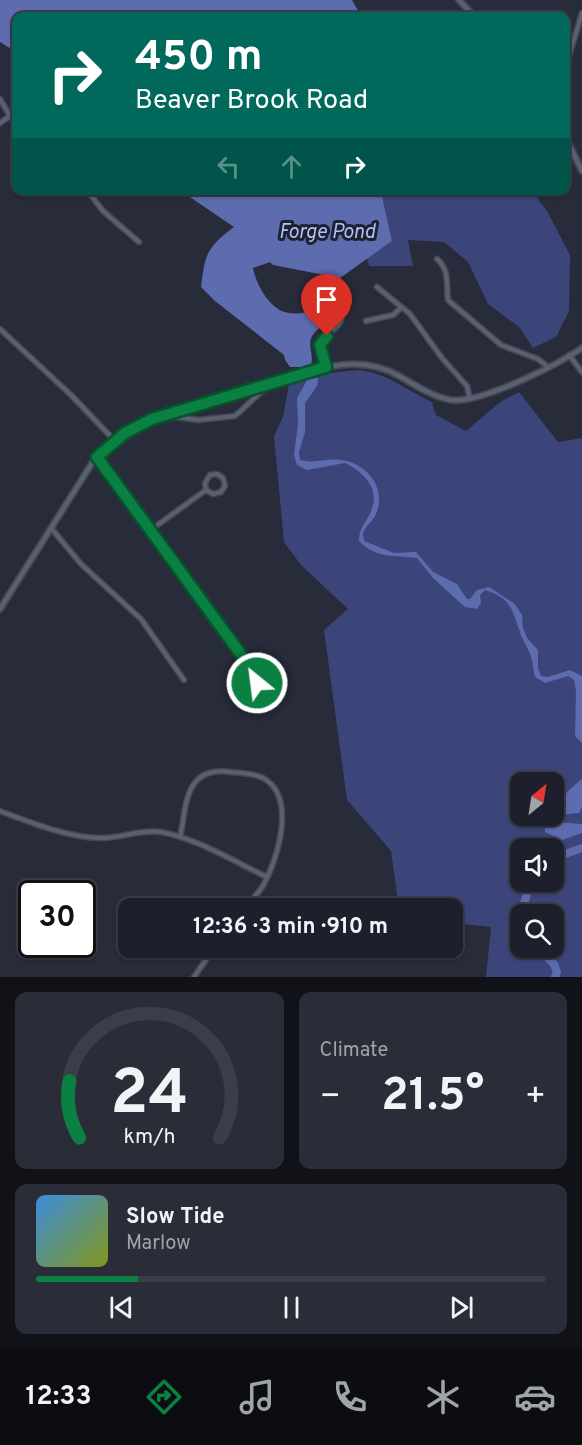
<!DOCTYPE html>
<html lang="en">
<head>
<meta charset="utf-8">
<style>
	body { margin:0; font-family:Overpass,sans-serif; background:#2a2d38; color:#f1f3f6; height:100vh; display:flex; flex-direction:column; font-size:22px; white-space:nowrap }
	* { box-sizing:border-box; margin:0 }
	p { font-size:20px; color:#a0a3a9 }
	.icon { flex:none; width:33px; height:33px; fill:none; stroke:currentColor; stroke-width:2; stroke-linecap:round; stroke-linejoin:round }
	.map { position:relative; height:977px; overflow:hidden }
	.details { display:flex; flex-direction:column; gap:15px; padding:15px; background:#101218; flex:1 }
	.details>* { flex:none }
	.banner { position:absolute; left:12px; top:12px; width:558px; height:183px; border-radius:12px; box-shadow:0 2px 4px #0004,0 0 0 2px #3b3e48; background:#00695c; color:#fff; overflow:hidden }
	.needle { width:39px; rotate:30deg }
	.controls { position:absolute; left:510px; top:772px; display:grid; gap:12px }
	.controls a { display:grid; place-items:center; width:54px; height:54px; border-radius:12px; background:#1d202c; box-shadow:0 2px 4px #0004,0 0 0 2px #3b3e48; font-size:30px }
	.speed { position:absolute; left:18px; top:880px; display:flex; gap:12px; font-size:30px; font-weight:700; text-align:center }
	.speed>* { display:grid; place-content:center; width:78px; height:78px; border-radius:50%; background:#1d202c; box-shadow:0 2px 4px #0004,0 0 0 2px #3b3e48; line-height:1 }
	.speed .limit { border:3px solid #111; border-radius:9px; background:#fff; color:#111 }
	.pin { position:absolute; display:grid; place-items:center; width:51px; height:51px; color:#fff; margin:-62px -26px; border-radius:50% 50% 50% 0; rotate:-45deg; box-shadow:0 0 6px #0007 }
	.pin .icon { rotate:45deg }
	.me { position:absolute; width:66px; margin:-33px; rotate:331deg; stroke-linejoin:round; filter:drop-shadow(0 0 4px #0008) }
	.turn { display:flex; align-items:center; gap:21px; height:126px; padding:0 24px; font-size:27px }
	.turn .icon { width:78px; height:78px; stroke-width:2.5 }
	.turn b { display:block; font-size:42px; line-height:51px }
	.lanes { display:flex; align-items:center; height:57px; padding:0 24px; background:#0003; justify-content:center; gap:30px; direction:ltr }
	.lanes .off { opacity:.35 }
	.big { font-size:45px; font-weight:700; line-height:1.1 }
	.details .card { flex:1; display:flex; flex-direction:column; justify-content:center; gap:9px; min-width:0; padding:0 21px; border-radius:12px; background:#2a2d38 }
	.details .dial { align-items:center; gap:0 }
	.dial svg { height:156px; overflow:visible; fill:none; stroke:#3b3e48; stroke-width:7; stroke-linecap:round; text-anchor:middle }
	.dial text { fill:#f1f3f6; stroke:none }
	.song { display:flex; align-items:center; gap:18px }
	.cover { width:72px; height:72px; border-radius:9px; background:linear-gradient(135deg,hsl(210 70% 55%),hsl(70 70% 35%)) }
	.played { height:6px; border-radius:3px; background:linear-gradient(90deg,#0b8043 20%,#3b3e48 20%) }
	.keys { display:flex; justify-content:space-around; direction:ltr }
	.heat { display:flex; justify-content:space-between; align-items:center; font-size:33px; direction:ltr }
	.details .tiles { flex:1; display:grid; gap:15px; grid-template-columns:1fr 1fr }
	.card:last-child { grid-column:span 2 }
	.trip { position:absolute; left:118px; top:898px; width:345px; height:60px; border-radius:12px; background:#1d202c; box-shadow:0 2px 4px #0004,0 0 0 2px #3b3e48; font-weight:700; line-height:60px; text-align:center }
	.dock { display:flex; height:96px; justify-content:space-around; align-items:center; background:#0c0d12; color:#a0a3a9 }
	.dock .icon { width:42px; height:42px }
	.dock .on { color:#0b8043 }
	.dock b { font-size:27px; color:#f1f3f6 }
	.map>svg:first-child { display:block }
</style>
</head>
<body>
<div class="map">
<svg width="582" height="977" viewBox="0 0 582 977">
	<rect width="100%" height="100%" fill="#272b3a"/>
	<!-- green -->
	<path fill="#3b457a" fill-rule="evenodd" d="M381,191H532L547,211L570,255L569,311L556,337L533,348L519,327L488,304L468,262L444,242L408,240L413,266H369L367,258L392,241Z
		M357,370C386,372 406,390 432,402L436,415L466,431L500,402L519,392L558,442L582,438V977H486L491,927L453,923V909H399L391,851L347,800L324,630L348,609L301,565L284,542L274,436L283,417L289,384L329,373ZM520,783H554V816H520ZM520,849H554V882H520ZM520,915H554V948H520Z"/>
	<!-- water -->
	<path fill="#5d6baf" d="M0,0H352L361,16H16V52L0,42Z
		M181,191H381L392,241L340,278L273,265L270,262L253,268C256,284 270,311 289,313C301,315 314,309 326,310L327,320C323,326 314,331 311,338C308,348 315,358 310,367H290L285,360L284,355L215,301L201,287C205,254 207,247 234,227Z
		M312,374L318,378L317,386L305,403V432L299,452L300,460C315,464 327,458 341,460C367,463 387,488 376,514C373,521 366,525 363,533L364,541L394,553L416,552L433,572L457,584L467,599H470L477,590L489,587L515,604L522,615L523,628L527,638L538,650V668L541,676L548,677L570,670L582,676V743L575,736L576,691L574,680L568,676L545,683L535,677C533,669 533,661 530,654C527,646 522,640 520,632C512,609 511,598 485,590L480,595L481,603L477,609L465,607L433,578L417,558C395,555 376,559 359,541C359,527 366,523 371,511C381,488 363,472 345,463L307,470L297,465L294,455L298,424L297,398L310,375Z
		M582,779V807L579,813L559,815L554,822L582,824V833L562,840L545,832V817L554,816V808L569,790Z"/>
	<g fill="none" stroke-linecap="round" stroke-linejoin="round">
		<!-- river -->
		<path stroke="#5d6baf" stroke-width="8" d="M554,858L582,848
			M521,915L530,882
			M538,948L554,964L557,972L555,977"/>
		<!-- street casing -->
		<g stroke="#434653" stroke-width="7">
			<path id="street" d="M566,66L582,13
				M0,99L10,116
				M0,123L10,116L16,115
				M87,190L103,211L139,242
				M437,259C450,270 446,285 448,300L501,345L538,359L547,366
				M377,287L410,314L442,358L467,386L470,399
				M366,321L393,315L401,308
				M0,329L71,395L115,441
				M569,355L582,372
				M326,367L320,345C328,328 349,329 339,304
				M168,416L199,420L235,416L270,384
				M97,457L256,675V685L248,690L241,688L238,682L240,674L248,664
				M51,528L81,564L141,619L184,680
				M152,529L206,490L213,494L221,492L225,486L223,478L217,474L210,475L205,483L206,490
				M0,811C32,823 68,838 102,838C122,838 141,829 161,832C196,838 235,862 267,877
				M180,837C184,821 184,798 194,784C203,771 217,770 231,772C242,773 253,773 263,778C297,796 278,858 264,884C259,893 251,901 244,909
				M323,948L343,952L352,948
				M194,977L214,948"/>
		</g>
		<!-- secondary casing -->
		<g stroke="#434653" stroke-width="8">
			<path id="secondary" d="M459,0L474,16
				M566,138L582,171
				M0,609L94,460L118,438L139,425L299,374C334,364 368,357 401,377C417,386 433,397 451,400C480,404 557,365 582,348"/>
		</g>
		<!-- street -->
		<use href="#street" stroke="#5b6071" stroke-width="4"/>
		<!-- secondary -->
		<use href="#secondary" stroke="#5b6071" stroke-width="4.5"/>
	</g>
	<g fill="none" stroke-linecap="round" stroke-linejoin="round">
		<!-- route casing -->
		<g stroke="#07532c" stroke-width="15">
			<path id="route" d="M257,683L256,675L97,457L125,433L152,419L326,367L320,345L327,336"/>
		</g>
		<!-- route -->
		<use href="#route" stroke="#0b8043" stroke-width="10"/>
	</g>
	<g text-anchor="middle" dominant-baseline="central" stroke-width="6" stroke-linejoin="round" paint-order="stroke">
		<!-- water labels -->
		<g font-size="20" font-style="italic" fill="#b1bff8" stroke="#1e2130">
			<text x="327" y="233">Forge Pond</text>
		</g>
	</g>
</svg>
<div class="controls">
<a><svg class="needle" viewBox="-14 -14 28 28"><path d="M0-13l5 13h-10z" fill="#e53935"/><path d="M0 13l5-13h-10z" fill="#a0a3a9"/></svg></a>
<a><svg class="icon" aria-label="sound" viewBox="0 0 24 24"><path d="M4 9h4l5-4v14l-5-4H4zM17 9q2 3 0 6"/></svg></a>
<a><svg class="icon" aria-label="search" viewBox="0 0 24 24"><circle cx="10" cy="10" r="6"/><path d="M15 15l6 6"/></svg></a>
</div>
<div class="speed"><div class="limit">30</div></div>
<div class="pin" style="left:327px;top:336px;background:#d93025"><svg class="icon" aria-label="arrive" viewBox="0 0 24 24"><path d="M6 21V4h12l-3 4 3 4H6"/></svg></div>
<svg class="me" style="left:257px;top:683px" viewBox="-20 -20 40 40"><circle r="17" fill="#0b8043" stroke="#fff" stroke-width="3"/><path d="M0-11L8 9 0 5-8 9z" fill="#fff"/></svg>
<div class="trip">12:36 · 3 min · 910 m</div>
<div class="banner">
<div class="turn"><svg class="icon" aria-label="right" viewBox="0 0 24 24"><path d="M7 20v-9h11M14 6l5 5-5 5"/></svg><div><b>450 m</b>Beaver Brook Road</div></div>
<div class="lanes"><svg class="icon off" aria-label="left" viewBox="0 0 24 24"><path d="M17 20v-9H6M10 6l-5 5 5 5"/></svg><svg class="icon off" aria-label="ahead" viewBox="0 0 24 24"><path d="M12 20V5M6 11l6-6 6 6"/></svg><svg class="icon" aria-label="right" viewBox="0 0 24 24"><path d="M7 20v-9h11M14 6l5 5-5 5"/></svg></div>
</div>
</div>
<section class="details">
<div class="tiles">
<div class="card dial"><svg viewBox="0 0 100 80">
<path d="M14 69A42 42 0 1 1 86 69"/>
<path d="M14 69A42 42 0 0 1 9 40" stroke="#0b8043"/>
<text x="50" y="56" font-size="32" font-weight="700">24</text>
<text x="50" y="72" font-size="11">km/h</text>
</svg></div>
<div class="card"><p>Climate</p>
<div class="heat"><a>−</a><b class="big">21.5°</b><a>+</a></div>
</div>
<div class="card">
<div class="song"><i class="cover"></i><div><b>Slow Tide</b><p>Marlow</p></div></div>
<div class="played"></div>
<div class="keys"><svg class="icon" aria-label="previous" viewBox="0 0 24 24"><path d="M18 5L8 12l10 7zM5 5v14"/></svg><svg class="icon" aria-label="pause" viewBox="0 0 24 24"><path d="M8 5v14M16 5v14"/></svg><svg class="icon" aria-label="next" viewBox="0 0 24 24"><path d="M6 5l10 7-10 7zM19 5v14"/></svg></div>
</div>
</div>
</section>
<nav class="dock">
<b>12:33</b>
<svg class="icon on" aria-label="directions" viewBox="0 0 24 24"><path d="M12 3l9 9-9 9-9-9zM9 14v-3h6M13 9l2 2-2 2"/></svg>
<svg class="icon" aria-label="music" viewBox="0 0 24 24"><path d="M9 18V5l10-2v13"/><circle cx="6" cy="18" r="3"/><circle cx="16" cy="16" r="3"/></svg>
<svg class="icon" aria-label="phone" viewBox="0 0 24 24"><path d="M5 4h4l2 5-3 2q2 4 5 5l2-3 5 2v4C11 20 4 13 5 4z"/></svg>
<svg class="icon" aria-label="climate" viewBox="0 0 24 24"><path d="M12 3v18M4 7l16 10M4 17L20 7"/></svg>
<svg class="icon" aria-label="car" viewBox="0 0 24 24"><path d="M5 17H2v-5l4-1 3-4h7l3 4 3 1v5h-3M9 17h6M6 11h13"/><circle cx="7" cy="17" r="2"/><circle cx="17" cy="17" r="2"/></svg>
</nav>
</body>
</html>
